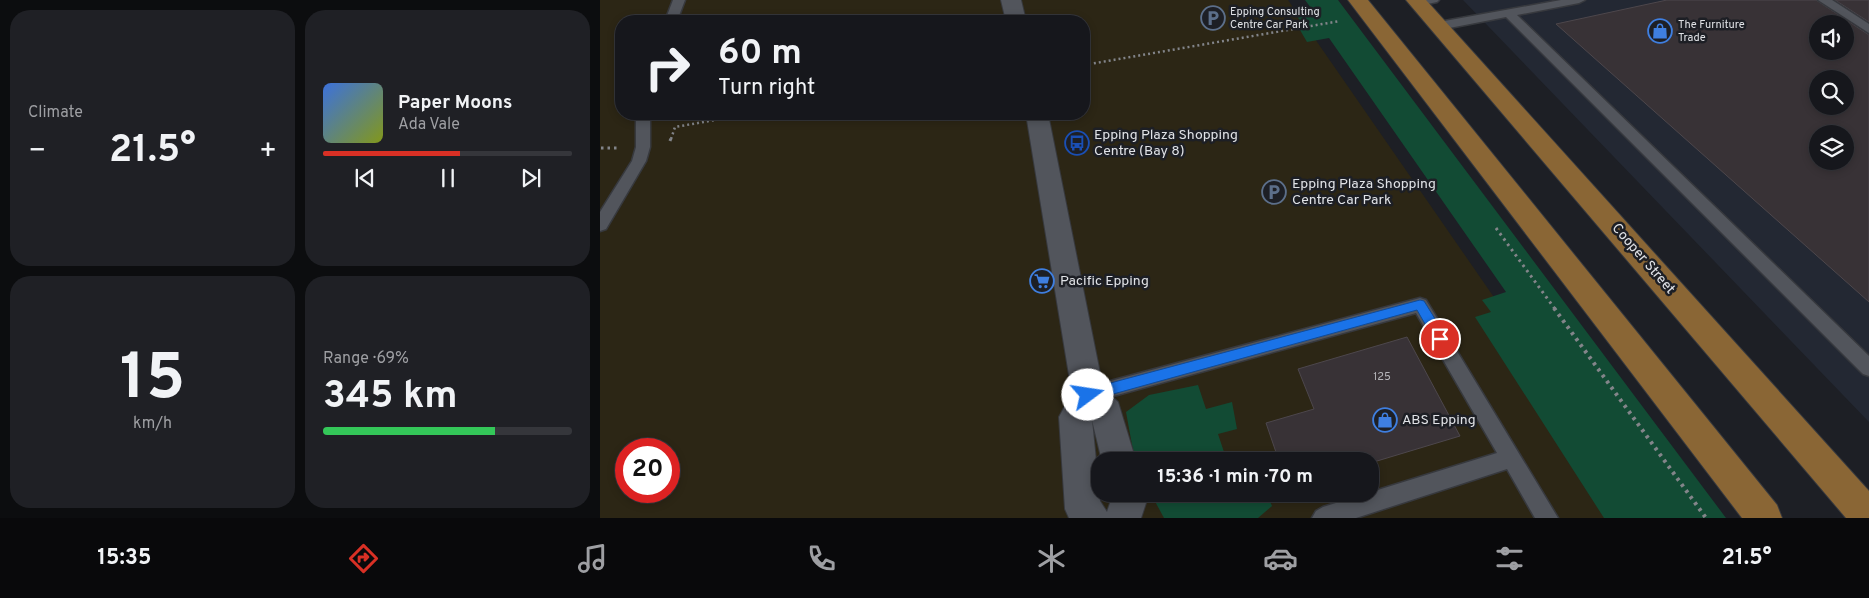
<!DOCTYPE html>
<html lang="en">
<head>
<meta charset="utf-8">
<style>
	body { margin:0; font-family:Overpass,sans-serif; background:#1f2025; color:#f1f3f6; height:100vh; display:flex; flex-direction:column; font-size:19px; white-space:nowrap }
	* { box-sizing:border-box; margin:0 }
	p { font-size:16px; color:#9e9fa3 }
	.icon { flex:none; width:28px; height:28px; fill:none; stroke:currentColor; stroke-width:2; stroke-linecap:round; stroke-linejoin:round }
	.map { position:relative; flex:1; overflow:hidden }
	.details { display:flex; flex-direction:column; gap:10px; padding:10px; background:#0c0d0f; width:600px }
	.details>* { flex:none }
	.banner { position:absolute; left:15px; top:15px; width:475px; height:105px; border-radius:20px; box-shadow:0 2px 8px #0003,0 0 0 1px #35363b; background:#16171c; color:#f1f3f6; overflow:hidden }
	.buttons { position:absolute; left:1209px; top:15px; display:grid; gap:10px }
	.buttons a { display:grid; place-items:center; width:45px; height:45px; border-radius:50%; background:#16171c; box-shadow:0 2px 8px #0003,0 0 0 1px #35363b; font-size:25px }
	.speed { position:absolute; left:15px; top:438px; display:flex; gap:10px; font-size:25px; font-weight:700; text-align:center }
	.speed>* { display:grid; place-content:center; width:65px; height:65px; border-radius:50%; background:#16171c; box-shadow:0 2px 8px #0003,0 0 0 1px #35363b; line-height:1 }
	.speed .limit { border:8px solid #d22; background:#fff; color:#111 }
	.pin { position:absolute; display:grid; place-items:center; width:42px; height:42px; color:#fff; margin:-21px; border:2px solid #fff; border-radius:50%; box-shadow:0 1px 5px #0007 }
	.me { position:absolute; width:55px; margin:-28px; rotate:76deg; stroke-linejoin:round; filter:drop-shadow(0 0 4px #0008) }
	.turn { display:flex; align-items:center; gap:18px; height:105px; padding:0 20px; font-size:22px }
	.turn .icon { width:65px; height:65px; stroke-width:2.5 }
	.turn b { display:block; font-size:35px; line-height:42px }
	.big { font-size:38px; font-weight:700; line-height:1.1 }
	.details .card { flex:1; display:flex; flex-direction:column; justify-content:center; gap:8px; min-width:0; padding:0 18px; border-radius:20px; background:#1f2025 }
	.details .dial { align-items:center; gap:0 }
	.dial b { font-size:65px; line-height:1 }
	.song { display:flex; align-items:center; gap:15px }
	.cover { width:60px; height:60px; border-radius:8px; background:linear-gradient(135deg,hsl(220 70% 55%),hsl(70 70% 35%)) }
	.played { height:5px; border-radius:2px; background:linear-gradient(90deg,#d93025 55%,#35363b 55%) }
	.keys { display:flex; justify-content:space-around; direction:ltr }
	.heat { display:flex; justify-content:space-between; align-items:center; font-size:28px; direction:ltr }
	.charge { height:8px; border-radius:4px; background:linear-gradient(90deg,#34c759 69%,#35363b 0) }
	.details .tiles { flex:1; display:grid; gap:10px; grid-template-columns:repeat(2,1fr) }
	.trip { position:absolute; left:491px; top:452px; width:288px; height:50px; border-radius:20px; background:#16171c; box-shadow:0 2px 8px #0003,0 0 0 1px #35363b; font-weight:700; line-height:50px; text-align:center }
	.tab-bar { display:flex; height:80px; justify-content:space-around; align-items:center; background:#09090b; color:#9e9fa3 }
	.tab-bar .icon { width:35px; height:35px }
	.tab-bar .on { color:#d93025 }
	.tab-bar b { font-size:22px; color:#f1f3f6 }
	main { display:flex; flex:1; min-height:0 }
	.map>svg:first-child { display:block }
</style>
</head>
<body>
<main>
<section class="details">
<div class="tiles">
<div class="card"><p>Climate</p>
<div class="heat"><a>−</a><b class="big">21.5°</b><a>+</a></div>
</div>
<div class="card">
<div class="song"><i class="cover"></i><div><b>Paper Moons</b><p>Ada Vale</p></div></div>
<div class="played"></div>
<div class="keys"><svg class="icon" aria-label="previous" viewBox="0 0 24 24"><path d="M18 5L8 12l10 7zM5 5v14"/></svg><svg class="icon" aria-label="pause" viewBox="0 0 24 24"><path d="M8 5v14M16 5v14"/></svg><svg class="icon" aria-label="next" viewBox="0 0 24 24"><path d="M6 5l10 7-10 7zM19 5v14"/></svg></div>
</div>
<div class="card dial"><b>15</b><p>km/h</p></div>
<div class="card"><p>Range · 69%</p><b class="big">345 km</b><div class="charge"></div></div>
</div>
</section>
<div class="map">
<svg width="1269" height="518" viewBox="0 0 1269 518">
	<rect width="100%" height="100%" fill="#1d1f25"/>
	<!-- commercial -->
	<path fill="#2c2615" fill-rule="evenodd" d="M0,0H688L1047,518H0ZM21,21H484V114H21ZM26,449H69V491H26ZM500,461H770V494H500Z"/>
	<!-- built -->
	<path fill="#232833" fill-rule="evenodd" d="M863,0H1269V422ZM1218,24H1245V51H1218ZM1218,79H1245V106H1218ZM1218,134H1245V161H1218Z"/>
	<!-- green -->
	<path fill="#124b34" d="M705,0H738L1126,518H1004L875,317L891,312L882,300L906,292L729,38L707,42L700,30L702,24L694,11L711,8Z
		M598,385L606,409L632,402L637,429L618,434L627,461H535L526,412L549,395Z
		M551,494H667L672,506L658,518H564Z"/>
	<!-- building -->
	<path fill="#383236" stroke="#4d474c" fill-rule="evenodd" d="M1067,0H1216L1269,35V302L956,24ZM1218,24H1245V51H1218ZM1218,79H1245V106H1218ZM1218,134H1245V161H1218Z
		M1235,0H1269V22Z
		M807,337L860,436L777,461H679L666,423L714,409L698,369Z"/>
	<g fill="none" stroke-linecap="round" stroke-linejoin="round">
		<!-- lane casing -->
		<g stroke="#37393e" stroke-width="3">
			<path id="lane" d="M73,0H85L77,21H65Z
				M816,0H839L837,2L818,6L812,3Z
				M961,0H985L979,3L917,15L1269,356V376L1263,374L906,17L839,30L833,26L839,22Z
				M1218,0H1232L1269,24V33Z
				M36,114H50V147L46,161L6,229L0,231V212L32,161L36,147Z
				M820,298L826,300L958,518H935L907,469L756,518H712L716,511L723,507L897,453L816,313L488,403L481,401L479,395L481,389L488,387Z"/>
		</g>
		<!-- street casing -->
		<g stroke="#37393e" stroke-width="2">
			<path id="street" d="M401,0H421L426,21H406Z
				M426,114H448L503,388L518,402L536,461H502L492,420L500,501L507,512L511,500L510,494H544L547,500L541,518H469L465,509L459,417L472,393Z"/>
		</g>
		<!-- primary casing -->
		<g stroke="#37393e" stroke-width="2">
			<path id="primary" d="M748,0H768L1177,505L1182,518H1142Z
				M806,0H826L1269,491V518H1246Z"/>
		</g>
		<!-- path-far2 -->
		<path stroke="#83858a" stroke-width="2.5" stroke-dasharray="2 3" stroke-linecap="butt" d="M484,65L740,21
			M71,139L75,127L150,114"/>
		<!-- path-far1 -->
		<path stroke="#83858a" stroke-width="3" stroke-dasharray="2.5 4" stroke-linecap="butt" d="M70,141L71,138
			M1,148H18
			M896,228L955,309"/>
		<!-- path -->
		<path stroke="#83858a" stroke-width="4" stroke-dasharray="3 4.5" stroke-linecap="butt" d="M954,308L1106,518"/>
		<!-- lane -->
		<use href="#lane" fill="#52555c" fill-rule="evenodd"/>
		<!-- street -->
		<use href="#street" fill="#52555c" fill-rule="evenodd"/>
		<!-- primary -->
		<use href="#primary" fill="#8a6635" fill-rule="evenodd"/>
	</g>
	<!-- route -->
	<path fill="#1a73e8" stroke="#114b97" d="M820,300L824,301L845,335L846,339L845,343H836L817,310L488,401L483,399L482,395L483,390L488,389Z"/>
	<!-- icons -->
	<defs>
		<g id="parking-ring" transform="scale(1.25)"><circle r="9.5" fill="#1d1f25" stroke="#5c6f8a" stroke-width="1.5"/><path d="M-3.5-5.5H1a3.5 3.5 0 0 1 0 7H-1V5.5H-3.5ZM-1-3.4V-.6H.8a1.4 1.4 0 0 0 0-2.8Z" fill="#5c6f8a"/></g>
		<g id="shop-ring" transform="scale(1.25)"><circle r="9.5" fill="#1d1f25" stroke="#3f7fe0" stroke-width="1.5"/><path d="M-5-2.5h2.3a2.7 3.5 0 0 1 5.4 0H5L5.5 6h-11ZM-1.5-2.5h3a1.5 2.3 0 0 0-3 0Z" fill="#3f7fe0"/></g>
		<g id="bus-ring" transform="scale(1.25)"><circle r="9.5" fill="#1d1f25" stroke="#1a4fb4" stroke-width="1.5"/><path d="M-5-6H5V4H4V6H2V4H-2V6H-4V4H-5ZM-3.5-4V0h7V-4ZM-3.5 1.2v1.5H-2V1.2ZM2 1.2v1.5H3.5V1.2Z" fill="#1a4fb4"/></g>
		<g id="supermarket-ring" transform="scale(1.25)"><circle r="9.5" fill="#1d1f25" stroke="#3f7fe0" stroke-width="1.5"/><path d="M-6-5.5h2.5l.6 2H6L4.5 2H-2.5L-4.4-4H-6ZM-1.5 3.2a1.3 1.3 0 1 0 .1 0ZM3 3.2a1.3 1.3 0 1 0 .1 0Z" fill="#3f7fe0"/></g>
	</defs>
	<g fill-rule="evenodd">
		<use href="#parking-ring" x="613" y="18"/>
		<use href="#shop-ring" x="1060" y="31"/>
		<use href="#bus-ring" x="477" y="143"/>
		<use href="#parking-ring" x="674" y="192"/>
		<use href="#supermarket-ring" x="442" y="281"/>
		<use href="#shop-ring" x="785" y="420"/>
	</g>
	<g text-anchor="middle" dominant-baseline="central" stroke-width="5" stroke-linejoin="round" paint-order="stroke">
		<!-- far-poi labels -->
		<g font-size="11" fill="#e0e2e6" stroke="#1d1f25" text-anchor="start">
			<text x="630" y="12">Epping Consulting<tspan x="630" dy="13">Centre Car Park</tspan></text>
			<text x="1078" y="25">The Furniture<tspan x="1078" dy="13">Trade</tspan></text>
		</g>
		<!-- number labels -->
		<g font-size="11" fill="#b6b6ba">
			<text x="782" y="377">125</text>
		</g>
		<!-- poi labels -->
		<g font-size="14" fill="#e0e2e6" stroke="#1d1f25" text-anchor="start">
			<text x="494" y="135">Epping Plaza Shopping<tspan x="494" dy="16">Centre (Bay 8)</tspan></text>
			<text x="692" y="184">Epping Plaza Shopping<tspan x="692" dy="16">Centre Car Park</tspan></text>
			<text x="460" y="281">Pacific Epping</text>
			<text x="802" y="420">ABS Epping</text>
		</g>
		<!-- street labels -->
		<g font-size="14" fill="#e0e2e6" stroke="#1d1f25">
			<text transform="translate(1043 259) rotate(49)">Cooper Street</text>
		</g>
	</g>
</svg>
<div class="buttons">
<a><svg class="icon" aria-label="sound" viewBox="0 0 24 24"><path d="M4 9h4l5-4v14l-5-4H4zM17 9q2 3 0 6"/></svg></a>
<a><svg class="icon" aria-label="search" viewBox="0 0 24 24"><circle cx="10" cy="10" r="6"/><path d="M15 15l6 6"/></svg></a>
<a><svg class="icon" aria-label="layers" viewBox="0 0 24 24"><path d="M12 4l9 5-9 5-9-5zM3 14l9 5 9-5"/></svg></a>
</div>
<div class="speed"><div class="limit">20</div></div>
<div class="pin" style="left:840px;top:339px;background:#d93025"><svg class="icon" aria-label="arrive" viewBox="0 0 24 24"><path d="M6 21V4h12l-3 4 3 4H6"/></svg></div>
<svg class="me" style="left:488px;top:395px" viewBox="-20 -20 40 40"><circle r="19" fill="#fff"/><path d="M0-13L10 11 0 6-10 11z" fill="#1a73e8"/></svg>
<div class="trip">15:36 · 1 min · 70 m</div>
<div class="banner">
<div class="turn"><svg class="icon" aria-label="right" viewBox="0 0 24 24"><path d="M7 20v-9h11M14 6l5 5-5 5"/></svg><div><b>60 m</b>Turn right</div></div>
</div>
</div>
</main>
<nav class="tab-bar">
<b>15:35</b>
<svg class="icon on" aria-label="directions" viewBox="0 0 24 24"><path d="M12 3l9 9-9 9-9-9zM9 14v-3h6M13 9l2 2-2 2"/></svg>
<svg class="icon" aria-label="music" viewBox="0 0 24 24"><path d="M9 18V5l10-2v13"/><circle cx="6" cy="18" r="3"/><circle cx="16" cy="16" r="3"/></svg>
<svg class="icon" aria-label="phone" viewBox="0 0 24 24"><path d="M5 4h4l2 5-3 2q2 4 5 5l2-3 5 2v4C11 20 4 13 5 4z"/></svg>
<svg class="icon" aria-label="climate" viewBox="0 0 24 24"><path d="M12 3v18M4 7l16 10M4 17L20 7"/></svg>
<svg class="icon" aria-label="car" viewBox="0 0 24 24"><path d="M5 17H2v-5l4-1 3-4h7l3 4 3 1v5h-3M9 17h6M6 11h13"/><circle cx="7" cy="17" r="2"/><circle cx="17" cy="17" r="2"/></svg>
<svg class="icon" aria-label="filters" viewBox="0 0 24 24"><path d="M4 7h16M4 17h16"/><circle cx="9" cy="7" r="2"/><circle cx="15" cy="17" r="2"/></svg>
<b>21.5°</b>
</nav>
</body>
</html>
